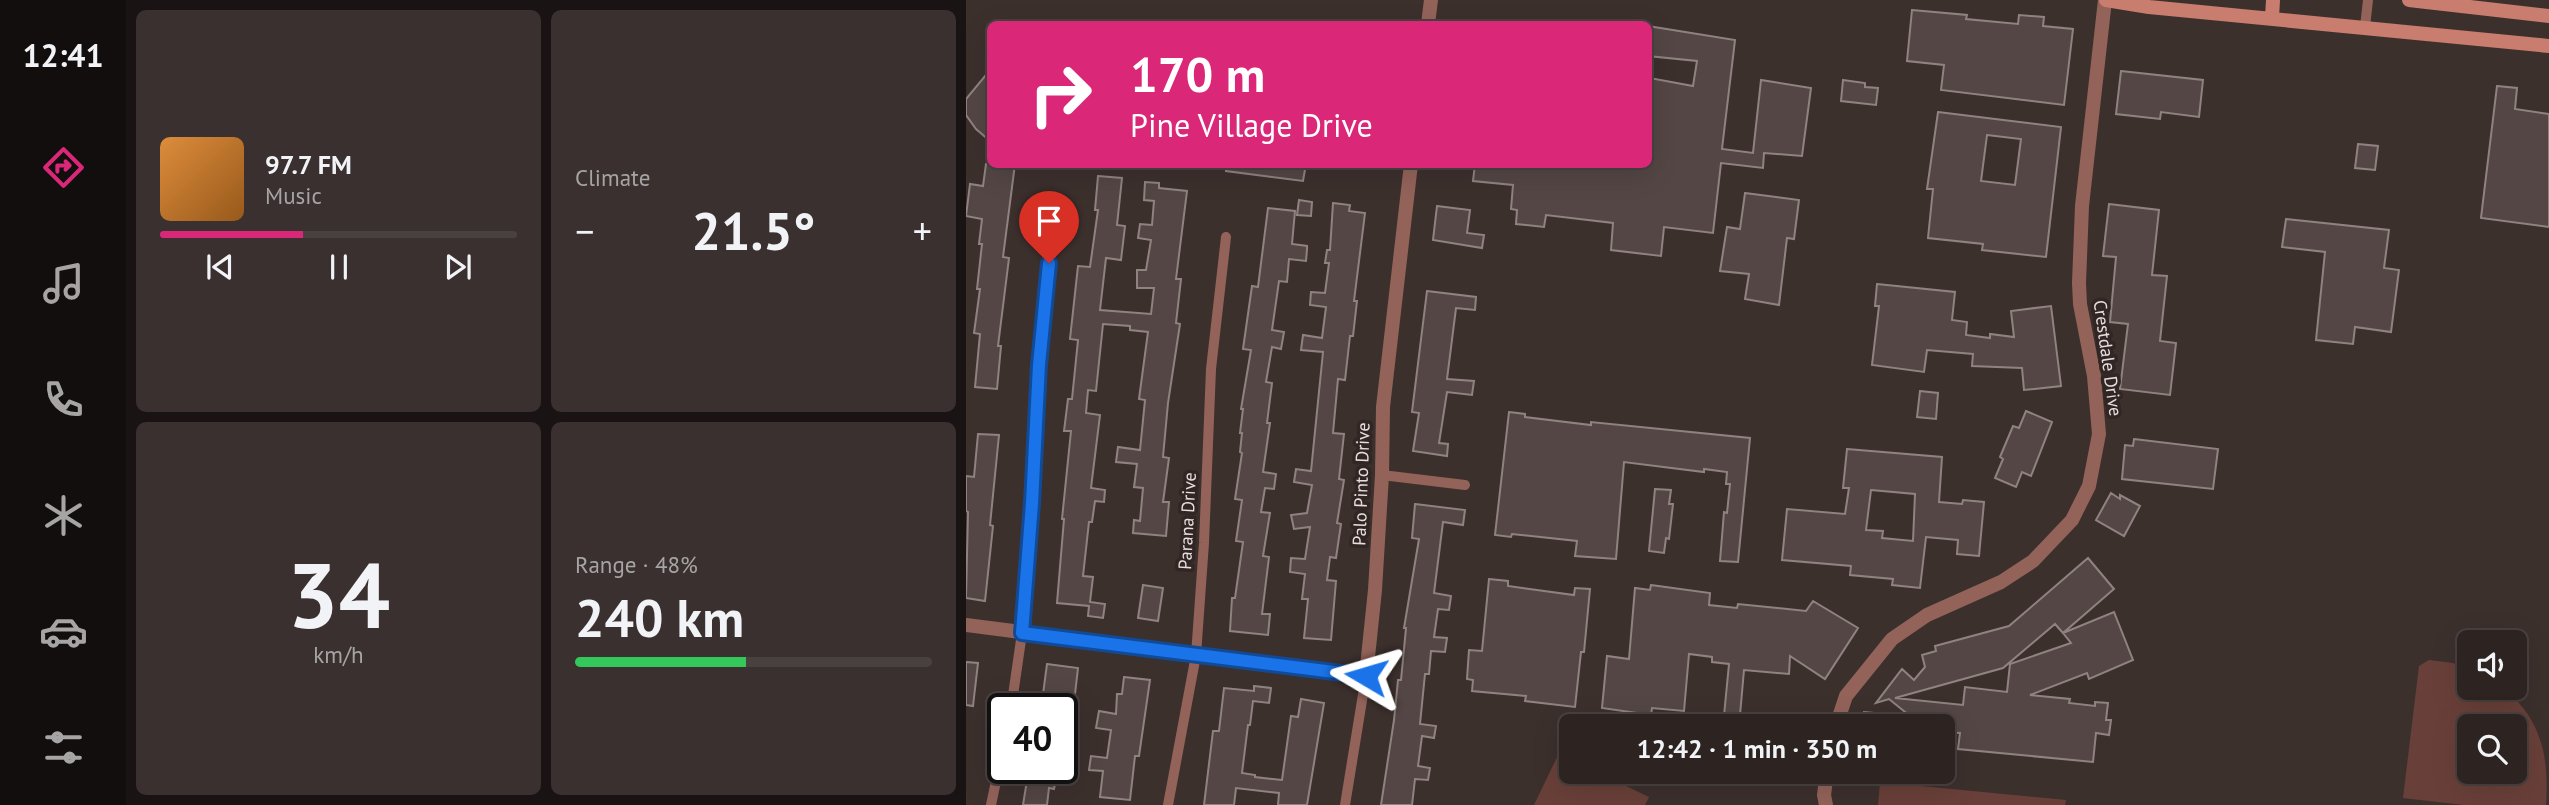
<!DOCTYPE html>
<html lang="en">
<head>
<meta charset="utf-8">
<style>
	body { margin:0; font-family:"PT Sans",sans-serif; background:#39302f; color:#f1f3f6; height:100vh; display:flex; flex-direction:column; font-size:26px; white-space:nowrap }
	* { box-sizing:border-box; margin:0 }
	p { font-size:23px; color:#a7a4a5 }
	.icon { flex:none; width:38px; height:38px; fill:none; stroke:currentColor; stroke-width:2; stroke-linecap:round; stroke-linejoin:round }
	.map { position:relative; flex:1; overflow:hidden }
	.details { display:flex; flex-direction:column; gap:10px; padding:10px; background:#191413; width:840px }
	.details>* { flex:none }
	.hud { position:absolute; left:21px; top:21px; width:665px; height:147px; border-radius:10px; box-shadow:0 7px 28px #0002,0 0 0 2px #484140; background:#db2777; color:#fff; overflow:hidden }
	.tools { position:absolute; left:1491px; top:630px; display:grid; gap:14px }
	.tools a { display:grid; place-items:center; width:70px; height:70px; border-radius:10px; background:#2d2422; box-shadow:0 7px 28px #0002,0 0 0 2px #484140; font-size:35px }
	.speed { position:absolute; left:21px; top:693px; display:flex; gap:14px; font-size:35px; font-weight:700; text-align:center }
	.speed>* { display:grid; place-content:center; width:91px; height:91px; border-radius:50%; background:#2d2422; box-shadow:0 7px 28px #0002,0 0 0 2px #484140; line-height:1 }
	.speed .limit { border:4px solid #111; border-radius:10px; background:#fff; color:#111 }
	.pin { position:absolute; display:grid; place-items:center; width:60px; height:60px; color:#fff; margin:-72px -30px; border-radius:50% 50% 50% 0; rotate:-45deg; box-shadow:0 0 7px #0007 }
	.pin .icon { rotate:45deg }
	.me { position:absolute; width:77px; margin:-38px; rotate:277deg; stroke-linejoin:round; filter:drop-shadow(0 0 5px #0008) }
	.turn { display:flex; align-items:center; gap:24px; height:147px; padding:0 28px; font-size:32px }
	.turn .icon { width:91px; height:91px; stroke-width:2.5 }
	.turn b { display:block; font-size:49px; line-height:60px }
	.big { font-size:52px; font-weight:700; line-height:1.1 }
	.details .card { flex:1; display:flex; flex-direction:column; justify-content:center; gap:10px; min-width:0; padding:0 24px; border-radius:10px; background:#39302f }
	.details .dial { align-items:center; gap:0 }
	.dial b { font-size:91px; line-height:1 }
	.song { display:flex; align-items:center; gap:21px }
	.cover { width:84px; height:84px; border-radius:10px; background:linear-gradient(135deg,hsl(30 70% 55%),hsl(30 70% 35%)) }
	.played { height:7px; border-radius:4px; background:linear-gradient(90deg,#db2777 40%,#484140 40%) }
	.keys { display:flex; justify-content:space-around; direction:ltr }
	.heat { display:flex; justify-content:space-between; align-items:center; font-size:38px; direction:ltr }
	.charge { height:10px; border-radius:5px; background:linear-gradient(90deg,#34c759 48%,#484140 0) }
	.details .tiles { flex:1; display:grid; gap:10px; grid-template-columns:repeat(2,1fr) }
	.trip { position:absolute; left:593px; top:714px; width:396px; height:70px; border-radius:10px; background:#2d2422; box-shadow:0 7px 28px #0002,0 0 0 2px #484140; font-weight:700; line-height:70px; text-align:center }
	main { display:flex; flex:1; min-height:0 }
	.dock { display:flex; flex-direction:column; width:126px; justify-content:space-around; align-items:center; background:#120e0e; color:#a7a4a5 }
	.dock .icon { width:49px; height:49px }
	.dock .selected { color:#db2777 }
	.dock b { font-size:32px; color:#f1f3f6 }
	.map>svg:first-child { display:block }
</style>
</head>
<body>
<main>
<nav class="dock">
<b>12:41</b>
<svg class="icon selected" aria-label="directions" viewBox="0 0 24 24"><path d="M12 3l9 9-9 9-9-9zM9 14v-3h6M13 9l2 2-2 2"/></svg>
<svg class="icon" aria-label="music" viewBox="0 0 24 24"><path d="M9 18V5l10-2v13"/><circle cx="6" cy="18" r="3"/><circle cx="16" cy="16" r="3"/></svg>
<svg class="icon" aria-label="phone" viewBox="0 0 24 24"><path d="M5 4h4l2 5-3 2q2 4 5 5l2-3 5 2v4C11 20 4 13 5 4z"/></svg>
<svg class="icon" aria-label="climate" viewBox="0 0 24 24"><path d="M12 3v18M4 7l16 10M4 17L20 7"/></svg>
<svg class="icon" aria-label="car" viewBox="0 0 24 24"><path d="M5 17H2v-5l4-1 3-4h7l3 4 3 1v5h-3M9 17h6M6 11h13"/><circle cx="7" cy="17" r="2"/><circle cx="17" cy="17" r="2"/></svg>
<svg class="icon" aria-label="filters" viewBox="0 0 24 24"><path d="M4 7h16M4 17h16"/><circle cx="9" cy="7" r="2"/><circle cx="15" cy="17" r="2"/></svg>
</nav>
<section class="details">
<div class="tiles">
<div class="card">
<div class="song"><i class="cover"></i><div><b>97.7 FM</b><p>Music</p></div></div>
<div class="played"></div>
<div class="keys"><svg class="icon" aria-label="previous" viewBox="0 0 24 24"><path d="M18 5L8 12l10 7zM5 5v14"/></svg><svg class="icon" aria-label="pause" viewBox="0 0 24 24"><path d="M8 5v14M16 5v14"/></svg><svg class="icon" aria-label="next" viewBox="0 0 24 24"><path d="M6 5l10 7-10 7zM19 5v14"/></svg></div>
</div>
<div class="card"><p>Climate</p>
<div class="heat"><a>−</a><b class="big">21.5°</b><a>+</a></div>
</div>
<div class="card dial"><b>34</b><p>km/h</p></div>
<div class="card"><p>Range · 48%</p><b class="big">240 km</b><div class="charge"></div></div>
</div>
</section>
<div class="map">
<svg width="1583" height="805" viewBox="0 0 1583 805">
	<rect width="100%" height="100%" fill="#3c302d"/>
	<!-- green -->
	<path fill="#694039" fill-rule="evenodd" d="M1463,660L1487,663L1503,670V688H1538C1576,721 1583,756 1580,805H1498L1437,798L1453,666ZM1503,726H1549V772H1503Z
		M593,753L605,759L606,772H631L683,797L679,805H568Z
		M914,782L1100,800L1099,805H912Z"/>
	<!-- building -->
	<path fill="#534644" stroke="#908280" stroke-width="2" fill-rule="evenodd" d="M946,10L1001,15L1000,19L1052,24L1053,15L1078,17L1077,26L1107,29L1098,105L975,90L978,65L941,61Z
		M682,26L769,40L756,149L787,153L795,80L845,88L836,156L798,153L797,168L755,163L747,233L698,227L695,256L645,250L647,223L580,215L578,227L550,224L551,210L545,209L547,185L507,181L509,164H682V80L684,78L727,86L731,61L682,56Z
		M24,70V141L10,129L0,115V99Z
		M1155,71L1237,80L1233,117L1195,112L1194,119L1150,114Z
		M877,80L899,83V87L912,88L910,105L875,101Z
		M1531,86L1551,88L1549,109L1583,114V227L1515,218Z
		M972,112L1095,127L1080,257L1016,250L1017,244L962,238L967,189H961ZM1021,135L1055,139L1049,185L1015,181Z
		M1392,144L1412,146L1409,170L1389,168Z
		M20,164H49L37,257L43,258L32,346H35L31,389L9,387L14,334L8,333L14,289H11L16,244H13L16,219L0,216L4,184L17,186Z
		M260,164H340L337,181L260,171Z
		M132,176L156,178L151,225L159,226L155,260L140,258L134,310L185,314L188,288H171V270H180L185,240L172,238L174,224L186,225L188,201L178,200L179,182L193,183V188L221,191L210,279H215L210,323L214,324L202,403L197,457L203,458L197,502H203L200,536L167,533L168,520L174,521L177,488L168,487L171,464L150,462L152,447L174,450L179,400L173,399L182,332L164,330V326L137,324L130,391L122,390L120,413L134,415L125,488L139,490L138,502L129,501L126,522H123L117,576L127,577L124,602L139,604L137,618L122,616L123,606L91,603L98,519H96L105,431H98L102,399H106L112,340L104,339L112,266L124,267L132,210H129Z
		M779,193L833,200L828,239L821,238L813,305L779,299L783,274L754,271L761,227L774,229Z
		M333,200L346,202L345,216L331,215Z
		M367,203L384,205L383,211L399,213L388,301H391L387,336H384L379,380L372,379L367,433L378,434L373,479L378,480L371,523L375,524L370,558L364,557L361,580L370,581L365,640L338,638L342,599H336L339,574L324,572L325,558L339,559L344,527L328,529L325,515L341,513L346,485L328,482L330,469L345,471L357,352L335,350L337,335L356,338L360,307L344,305L345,292L359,293L363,263H359L361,250H364Z
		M1143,204L1193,210L1186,275L1201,276L1194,341L1210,343L1204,395L1154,389L1162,324L1144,322L1150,257L1137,256Z
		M471,206L504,210L501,233L518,235L516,248L467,240Z
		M302,208L329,211L326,244L341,246V249L340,261L323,259L321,282L313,281L306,330L318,332L315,349L306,347L300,382L306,383L301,423H304L297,472L310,474L308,489L299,488L295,512L304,513L297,556L303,557L296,614H304L302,635L264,631L266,598H269L277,542L270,541L276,500L269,499L276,453L274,452L276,433H274L277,409H275L285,350L277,349L286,286L292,287Z
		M1320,219L1423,230L1418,268L1433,270L1425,332L1389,327L1387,344L1350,340L1359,252L1316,247Z
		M911,284L989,292L986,320L1001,322L1000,335L1024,338V334L1048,337L1045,311L1085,306L1095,386L1058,390L1056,368L1006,366L1007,354L961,350L958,372L906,365L913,306H909Z
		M461,291L510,297L509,310L490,308L481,379L508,381L506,395L481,392L473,443L482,444L481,456L447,451L453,413L446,412Z
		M954,391L972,393L970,419L951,417Z
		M1060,411L1086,422L1065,476L1056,472L1050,487L1029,478L1037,459L1034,457L1047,426L1053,428Z
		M543,412L559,414V417L625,425V422L784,438L772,562L754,561L758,512L761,513L764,484H760L761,472L738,469V472L658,462L650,559L609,556L611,541L546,534L545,537L529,535Z
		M12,434L33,435L24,525L27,526L19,601L0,598L2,512L0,511V476L8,477Z
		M1168,439L1252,449L1247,489L1156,479L1159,445L1167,446Z
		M881,449L976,457L973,502L996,504L997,500L1018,502L1013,556L991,554L992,540L960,537L954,588L926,585L927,579L884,575L885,566L816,560L821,509L879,514L883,488H877ZM905,490L949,494L947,541L916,538L917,531L900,530Z
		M689,489L705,490L703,504H707L703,539L700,538L698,553L683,551Z
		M1145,493L1154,499V495L1174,506L1158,536L1130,520Z
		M449,504L499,510L497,525L477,522L468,593L485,596L483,610L472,609L468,637L481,638L479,652L465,651L463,674H459L454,724L470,726L468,738L456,736L452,766L464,768L462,780L449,779L446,805H415L428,720L432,680H435L440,628H438L453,539L446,538Z
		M1122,558L1148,589L1097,633L1089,624L1037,668L929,698L997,705L999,687L1041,692L1044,664L1105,643L1097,633L1148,612L1167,660L1123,679L1121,673L1064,695L1104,699L1103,703L1129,706V702L1142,703L1140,720H1145L1143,735L1130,733L1127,762L992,749L994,733L976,732V726H896L898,712L944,716L923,699L910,703L936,669L948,680L959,667L956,655L970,651L969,646L1043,626Z
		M523,579L542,581V586L608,595L609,588L624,589L618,652H615L609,707L559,701L560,696L506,691L507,680L501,679L503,650L516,651Z
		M177,585L197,588L192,621L172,618Z
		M685,585L744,593L743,605L771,608L772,604L840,611L847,601L892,628L859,679L824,656L823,674L778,670L773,726H757L763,664L746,662V657L723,654L718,711L686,708L685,715L636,708L641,656L663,659L669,588L684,590Z
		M0,662L12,663L7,706L0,705Z
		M81,664L112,668L103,746H96V709H75Z
		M158,677L184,680L173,756H169L164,800L134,797L137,771L123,770L125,756L141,758L145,730L130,728L133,711L150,714L151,694H156Z
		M288,686L305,688L303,703L287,701L284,725H282L276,773L289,775V777L316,780L325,716L332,717L335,699L358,703L341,805H312L313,793L270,788L268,805H238L247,731H253L258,688L288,691Z
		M63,768H92L88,789L83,788L81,805H57Z"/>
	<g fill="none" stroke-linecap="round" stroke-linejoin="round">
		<!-- minor -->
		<path stroke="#93635a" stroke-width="10" d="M1399,27L1402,0
			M416,475L499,485
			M45,709L56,633L66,503L73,365L90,211
			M25,805L37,748
			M202,805L230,655L238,543L245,369L260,237
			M379,805L400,676"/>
		<!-- tertiary -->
		<path stroke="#93635a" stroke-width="14" d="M462,24L465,0
			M0,625L400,676L409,590L416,475L417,407L445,164
			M870,726L880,696L926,639L961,615L1035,582L1067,561L1106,520L1123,486L1133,434L1128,376L1114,304L1113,283L1116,206L1139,0
			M860,805L858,795L861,772"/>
		<!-- secondary -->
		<path stroke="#c87d6f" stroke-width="14" d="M1140,0L1183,7L1583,46
			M1443,0L1583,16
			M1306,18L1307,0"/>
	</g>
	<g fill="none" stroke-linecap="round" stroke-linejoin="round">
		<!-- route casing -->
		<g stroke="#114b97" stroke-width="18">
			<path id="route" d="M83,263L73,365L66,503L56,633L400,676"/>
		</g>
		<!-- route -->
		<use href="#route" stroke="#1a73e8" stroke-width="12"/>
	</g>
	<g text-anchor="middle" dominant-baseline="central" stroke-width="7" stroke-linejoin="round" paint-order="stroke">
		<!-- street labels -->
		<g font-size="18" fill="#e7dfde" stroke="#312624">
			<text transform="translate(1142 358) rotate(82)">Crestdale Drive</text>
			<text transform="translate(395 484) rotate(-88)">Palo Pinto Drive</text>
			<text transform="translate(221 521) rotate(-87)">Parana Drive</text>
		</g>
	</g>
</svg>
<div class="tools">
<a><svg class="icon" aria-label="sound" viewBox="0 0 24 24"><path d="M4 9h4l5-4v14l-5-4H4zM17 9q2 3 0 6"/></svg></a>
<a><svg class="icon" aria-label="search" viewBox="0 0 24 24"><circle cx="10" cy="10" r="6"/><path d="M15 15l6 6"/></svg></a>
</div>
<div class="speed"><div class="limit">40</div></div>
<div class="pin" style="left:83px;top:263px;background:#d93025"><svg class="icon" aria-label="arrive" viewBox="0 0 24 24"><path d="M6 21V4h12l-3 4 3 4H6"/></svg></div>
<svg class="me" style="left:400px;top:676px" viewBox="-20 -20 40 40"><path d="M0-17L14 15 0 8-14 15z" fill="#1a73e8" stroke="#fff" stroke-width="4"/></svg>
<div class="trip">12:42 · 1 min · 350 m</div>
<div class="hud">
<div class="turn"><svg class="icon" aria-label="right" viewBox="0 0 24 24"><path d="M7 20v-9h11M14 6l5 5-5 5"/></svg><div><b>170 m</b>Pine Village Drive</div></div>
</div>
</div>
</main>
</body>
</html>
